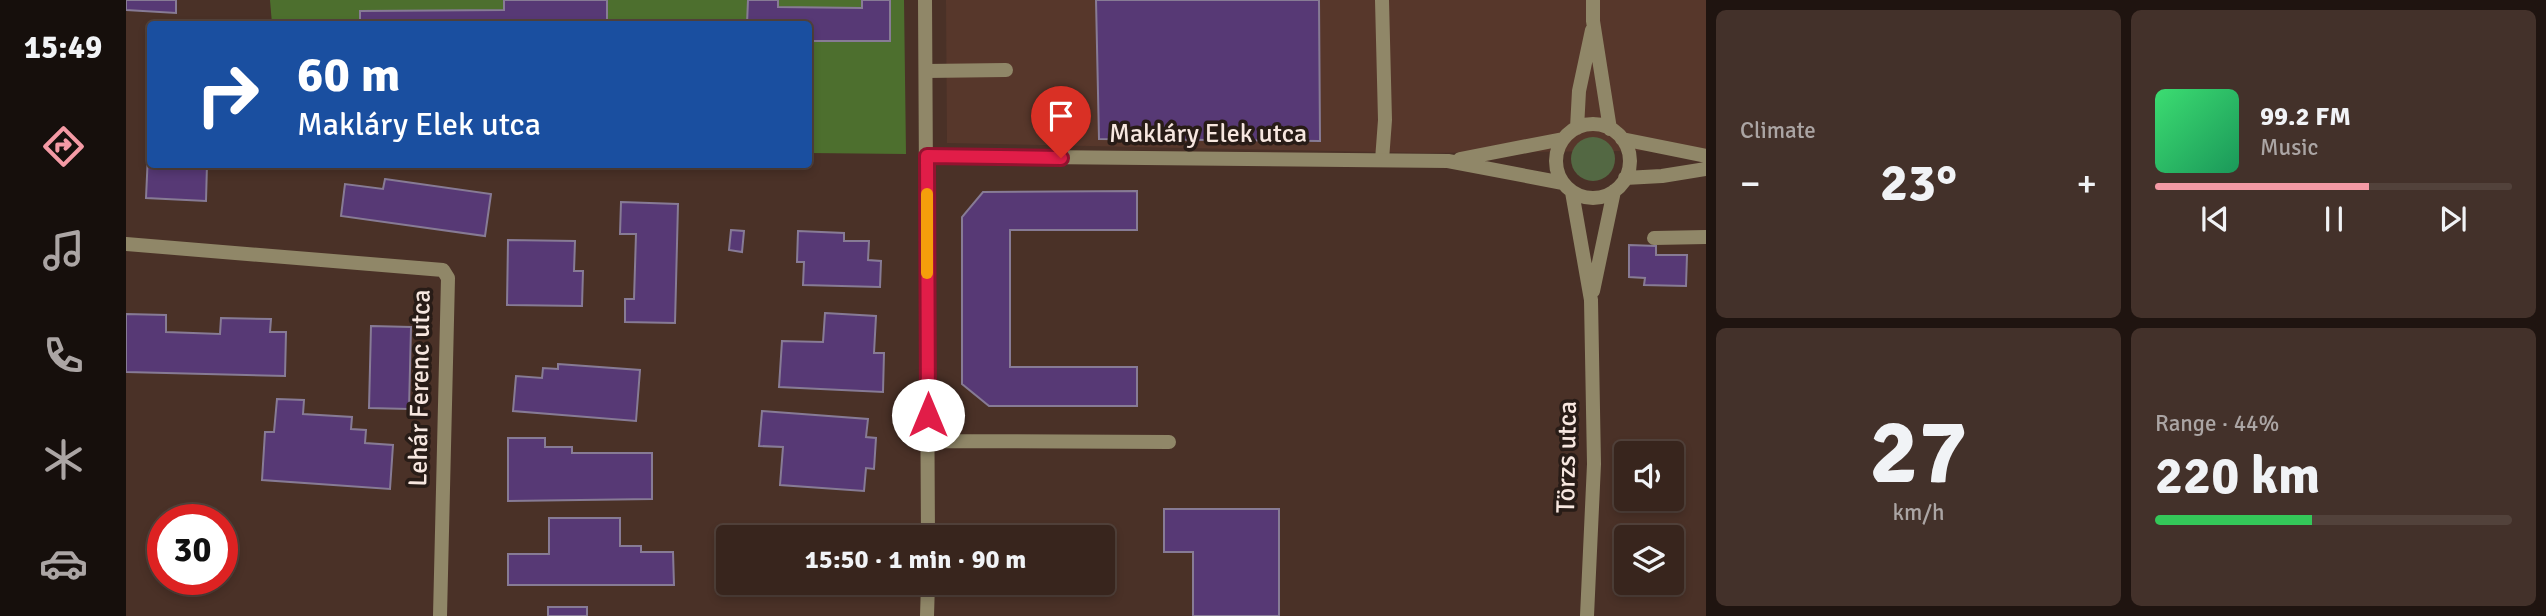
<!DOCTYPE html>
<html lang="en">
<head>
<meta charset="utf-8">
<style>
	body { margin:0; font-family:Signika,sans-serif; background:#43312a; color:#f1f3f6; height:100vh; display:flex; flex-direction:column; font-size:26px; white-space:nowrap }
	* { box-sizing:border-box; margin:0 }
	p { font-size:23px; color:#aba5a4 }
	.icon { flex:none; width:38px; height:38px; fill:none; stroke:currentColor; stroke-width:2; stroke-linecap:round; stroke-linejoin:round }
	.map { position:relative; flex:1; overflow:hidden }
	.side { display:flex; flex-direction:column; gap:10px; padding:10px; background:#1f1410; width:840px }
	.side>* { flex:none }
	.banner { position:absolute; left:21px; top:21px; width:665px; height:147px; border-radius:7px; box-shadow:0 4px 10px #0003,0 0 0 2px #52423b; background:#1a4fa0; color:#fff; overflow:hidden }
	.controls { position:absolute; left:1488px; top:441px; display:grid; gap:14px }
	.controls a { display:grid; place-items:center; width:70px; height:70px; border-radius:7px; background:#38251d; box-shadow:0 4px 10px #0003,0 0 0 2px #52423b; font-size:35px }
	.speed { position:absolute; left:21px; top:504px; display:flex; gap:14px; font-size:35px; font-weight:700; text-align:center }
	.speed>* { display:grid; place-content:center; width:91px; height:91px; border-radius:50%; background:#38251d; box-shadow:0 4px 10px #0003,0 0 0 2px #52423b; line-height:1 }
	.speed .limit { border:10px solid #d22; background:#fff; color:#111 }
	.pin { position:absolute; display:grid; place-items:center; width:60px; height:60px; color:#fff; margin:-72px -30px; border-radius:50% 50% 50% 0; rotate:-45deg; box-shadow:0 0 7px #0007 }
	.pin .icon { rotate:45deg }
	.me { position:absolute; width:77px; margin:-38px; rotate:0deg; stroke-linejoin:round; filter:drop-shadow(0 0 5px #0008) }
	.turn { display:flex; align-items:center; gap:24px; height:147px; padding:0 35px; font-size:32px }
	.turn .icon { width:91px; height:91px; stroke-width:2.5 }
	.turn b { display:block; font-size:49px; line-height:60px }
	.big { font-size:52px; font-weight:800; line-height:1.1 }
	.side .card { flex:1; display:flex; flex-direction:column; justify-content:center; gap:10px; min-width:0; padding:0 24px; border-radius:10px; background:#43312a }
	.side .dial { align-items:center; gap:0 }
	.dial b { font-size:91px; line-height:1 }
	.song { display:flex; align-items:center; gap:21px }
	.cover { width:84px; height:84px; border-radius:10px; background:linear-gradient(135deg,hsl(140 70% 55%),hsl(150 70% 35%)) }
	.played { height:7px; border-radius:4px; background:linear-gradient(90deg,#f49aa5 60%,#52423b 60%) }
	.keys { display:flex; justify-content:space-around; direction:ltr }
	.heat { display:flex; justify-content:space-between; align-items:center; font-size:38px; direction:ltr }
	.charge { height:10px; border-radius:5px; background:linear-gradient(90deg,#34c759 44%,#52423b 0) }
	.side .tiles { flex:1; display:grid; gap:10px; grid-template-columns:repeat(2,1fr) }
	.trip { position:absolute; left:590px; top:525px; width:399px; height:70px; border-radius:7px; background:#38251d; box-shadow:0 4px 10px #0003,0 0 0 2px #52423b; font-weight:800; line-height:70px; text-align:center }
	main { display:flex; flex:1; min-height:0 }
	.dock { display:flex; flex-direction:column; width:126px; justify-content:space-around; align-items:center; background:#160f0c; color:#aba5a4 }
	.dock .icon { width:49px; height:49px }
	.dock .selected { color:#f49aa5 }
	.dock b { font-size:32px; color:#f1f3f6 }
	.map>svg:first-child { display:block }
</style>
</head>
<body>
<main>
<nav class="dock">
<b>15:49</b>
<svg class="icon selected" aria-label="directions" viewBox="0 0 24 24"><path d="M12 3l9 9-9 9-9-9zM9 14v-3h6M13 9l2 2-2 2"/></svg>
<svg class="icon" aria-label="music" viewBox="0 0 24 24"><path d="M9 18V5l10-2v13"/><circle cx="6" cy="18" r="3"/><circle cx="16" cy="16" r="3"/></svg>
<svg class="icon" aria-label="phone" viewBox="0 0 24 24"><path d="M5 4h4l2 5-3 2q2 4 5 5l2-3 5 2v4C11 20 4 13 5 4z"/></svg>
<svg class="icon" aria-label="climate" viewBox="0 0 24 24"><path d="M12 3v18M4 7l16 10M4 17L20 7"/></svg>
<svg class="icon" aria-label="car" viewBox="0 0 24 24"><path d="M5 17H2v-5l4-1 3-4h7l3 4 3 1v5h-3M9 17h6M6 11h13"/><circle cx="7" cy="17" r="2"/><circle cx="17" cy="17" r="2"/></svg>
</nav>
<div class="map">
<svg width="1580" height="616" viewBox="0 0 1580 616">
	<rect width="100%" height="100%" fill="#4a3127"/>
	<!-- built -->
	<path fill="#57372b" d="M820,0H1580V150L1300,153L821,143Z"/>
	<!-- green -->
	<path fill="#536843" d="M1445 159a22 22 0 1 1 44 0a22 22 0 1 1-44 0Z"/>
	<!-- forest -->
	<path fill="#4d6f2e" d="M144,0H778L780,154L683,153L682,24H146Z"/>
	<!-- building -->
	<path fill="#573975" stroke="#877b95" stroke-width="2" d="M0,0H50V13L0,10Z
		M378,0H481V24H234V11L378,10Z
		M622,0H652V7L736,8V0H764V41H682V24H621Z
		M970,0H1193L1194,141L973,139Z
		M24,110V164H81L80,201L20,198Z
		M259,179L365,194L359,236L215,216L219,184L257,189Z
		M1011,191V230H884V367H1011V406H863L836,384V217L857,192Z
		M495,202L552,204L549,323L499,322V299H508L510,234H494Z
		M605,230L618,231L616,252L603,250Z
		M672,231L718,233V241H743L742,260L755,261L754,287L677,285L678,262H671Z
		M382,240L449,241L448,271H457L456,306L381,305Z
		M1503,245L1530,246V255H1561L1560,286L1518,285L1519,278L1503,277Z
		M699,313L750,316L748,353H758L757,392L653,387L656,341L697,342Z
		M0,314L40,315V332L94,334L95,318L145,319L144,332H160L159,376L0,372Z
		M245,326L285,327L283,409L243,408Z
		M432,364L514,370L510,421L387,411L390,376L416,378L417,368L432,369Z
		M151,399L178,400L177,414L226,417L225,429L240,430L239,443L267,445L264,489L136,480L139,432H148Z
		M636,411L742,419L740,437L750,438L748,469L740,468L738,491L654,485L657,447L633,446Z
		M382,438H419V447H446V453H526V499L382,501Z
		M1038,509H1153V616H1067V552H1038Z
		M423,518H494V546H515V552H547L548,585H382V554H423Z
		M745,527V537H674L673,529Z
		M422,607H461V616H422Z"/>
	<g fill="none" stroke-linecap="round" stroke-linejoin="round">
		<!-- service -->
		<path stroke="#908768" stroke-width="14" d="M1256,0L1259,120L1256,160
			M800,71L880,70
			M1528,238L1580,237"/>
		<!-- minor -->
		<path stroke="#908768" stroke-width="14" d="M799,0L802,537
			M1467,0V21L1484,129
			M1430 161a37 37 0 1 1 74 0a37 37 0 1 1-74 0Z
			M1451,128L1453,91L1466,30
			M1496,139L1580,156
			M801,156L1322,161L1437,183
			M1334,159L1437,139
			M1499,178L1536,176L1580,169
			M1446,192L1465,300L1468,464L1461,616
			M0,244L317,270L322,278L314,616
			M1467,291L1488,191
			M802,441L1043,442
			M801,616L802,583"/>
	</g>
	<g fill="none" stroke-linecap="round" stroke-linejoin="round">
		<!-- route casing -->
		<g stroke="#92132f" stroke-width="18">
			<path id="route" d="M802,415L801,156L935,158"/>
		</g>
		<!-- route -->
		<use href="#route" stroke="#e11d48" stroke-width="12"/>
		<!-- slow -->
		<path stroke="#f59e0b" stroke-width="12" d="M801,194V273"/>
	</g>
	<g text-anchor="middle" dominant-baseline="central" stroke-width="7" stroke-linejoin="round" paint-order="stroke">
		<!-- street labels -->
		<g font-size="26" fill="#f7e7e0" stroke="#281c17">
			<text x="1082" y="134">Makláry Elek utca</text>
			<text transform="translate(294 388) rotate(-89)">Lehár Ferenc utca</text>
			<text transform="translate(1441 457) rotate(-89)">Törzs utca</text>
		</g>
	</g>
</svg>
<div class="controls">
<a><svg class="icon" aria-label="sound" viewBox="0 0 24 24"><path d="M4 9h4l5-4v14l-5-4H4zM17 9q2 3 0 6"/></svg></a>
<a><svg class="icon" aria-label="layers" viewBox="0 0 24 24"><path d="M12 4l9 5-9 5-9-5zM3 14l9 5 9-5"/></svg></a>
</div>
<div class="speed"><div class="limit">30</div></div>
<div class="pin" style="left:935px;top:158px;background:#d93025"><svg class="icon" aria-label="arrive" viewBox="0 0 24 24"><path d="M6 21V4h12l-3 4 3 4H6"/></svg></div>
<svg class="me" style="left:802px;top:415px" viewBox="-20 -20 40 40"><circle r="19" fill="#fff"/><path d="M0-13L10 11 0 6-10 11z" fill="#e11d48"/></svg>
<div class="trip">15:50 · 1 min · 90 m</div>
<div class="banner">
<div class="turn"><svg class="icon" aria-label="right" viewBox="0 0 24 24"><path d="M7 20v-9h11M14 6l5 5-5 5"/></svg><div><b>60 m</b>Makláry Elek utca</div></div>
</div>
</div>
<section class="side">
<div class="tiles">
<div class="card"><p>Climate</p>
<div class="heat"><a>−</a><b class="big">23°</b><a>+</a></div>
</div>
<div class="card">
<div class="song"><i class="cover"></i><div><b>99.2 FM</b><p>Music</p></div></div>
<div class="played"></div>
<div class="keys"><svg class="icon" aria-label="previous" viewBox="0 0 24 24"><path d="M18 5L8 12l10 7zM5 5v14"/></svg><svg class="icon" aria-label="pause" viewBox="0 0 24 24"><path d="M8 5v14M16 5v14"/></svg><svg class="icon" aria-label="next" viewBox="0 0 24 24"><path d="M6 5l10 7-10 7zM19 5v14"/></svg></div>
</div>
<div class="card dial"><b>27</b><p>km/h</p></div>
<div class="card"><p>Range · 44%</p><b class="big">220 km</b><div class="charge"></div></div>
</div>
</section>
</main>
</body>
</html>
